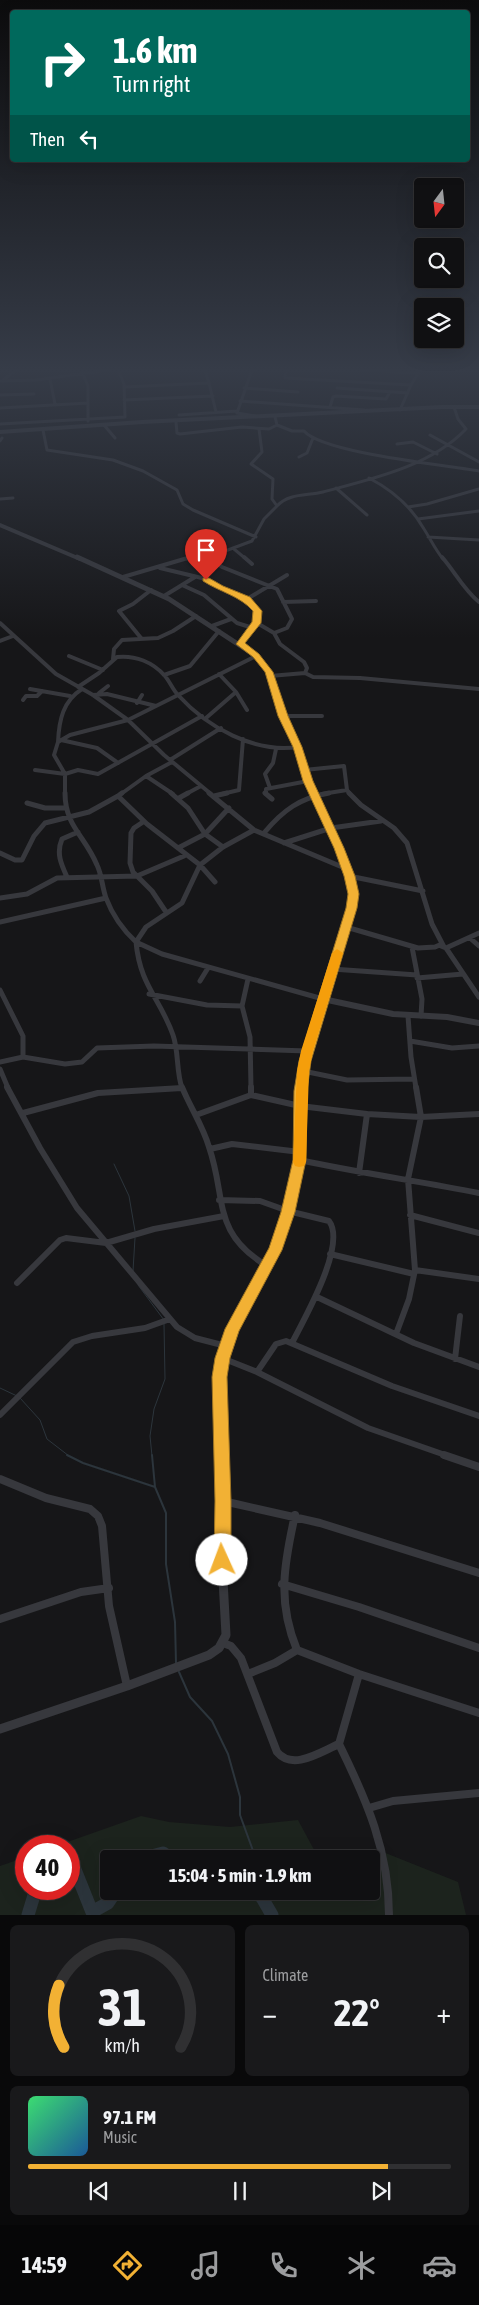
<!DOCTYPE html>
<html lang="en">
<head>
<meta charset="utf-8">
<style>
	body { margin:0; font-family:"Asap Condensed",sans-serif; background:#19191b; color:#f1f3f6; height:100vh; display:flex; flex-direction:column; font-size:19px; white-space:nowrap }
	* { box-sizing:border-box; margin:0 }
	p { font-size:16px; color:#9c9d9f }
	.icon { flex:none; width:28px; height:28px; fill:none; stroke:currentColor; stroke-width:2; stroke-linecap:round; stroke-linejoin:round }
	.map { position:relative; height:1915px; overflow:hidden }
	.details { display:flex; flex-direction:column; gap:10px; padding:10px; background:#09090a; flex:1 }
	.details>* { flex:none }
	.guide { position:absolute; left:10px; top:10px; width:460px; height:152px; border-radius:5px; box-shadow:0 5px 20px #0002,0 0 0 1px #303032; background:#00695c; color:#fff; overflow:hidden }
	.needle { width:32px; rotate:195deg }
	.buttons { position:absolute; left:414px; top:178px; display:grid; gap:10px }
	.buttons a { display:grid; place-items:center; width:50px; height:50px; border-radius:5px; background:#101012; box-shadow:0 5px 20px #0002,0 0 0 1px #303032; font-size:25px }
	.speed { position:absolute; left:15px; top:1835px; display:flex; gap:10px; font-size:25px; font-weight:700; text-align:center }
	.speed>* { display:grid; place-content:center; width:65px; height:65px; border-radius:50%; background:#101012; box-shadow:0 5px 20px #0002,0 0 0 1px #303032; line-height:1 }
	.speed .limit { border:8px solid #d22; background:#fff; color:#111 }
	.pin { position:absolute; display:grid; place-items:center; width:42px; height:42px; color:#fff; margin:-51px -21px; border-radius:50% 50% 50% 0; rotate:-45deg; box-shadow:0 0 5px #0007 }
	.pin .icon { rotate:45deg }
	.me { position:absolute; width:55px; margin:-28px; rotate:358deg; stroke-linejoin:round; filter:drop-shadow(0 0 4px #0008) }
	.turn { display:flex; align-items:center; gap:18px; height:105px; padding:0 20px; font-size:22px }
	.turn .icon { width:65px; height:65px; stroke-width:2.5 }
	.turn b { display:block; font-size:35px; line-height:42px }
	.then { display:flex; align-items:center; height:48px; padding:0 20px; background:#0003; gap:10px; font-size:19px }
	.big { font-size:38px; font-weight:700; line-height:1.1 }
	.details .tile { flex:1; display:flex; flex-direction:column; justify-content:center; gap:8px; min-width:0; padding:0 18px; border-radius:8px; background:#19191b }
	.details .dial { align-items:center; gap:0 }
	.dial svg { height:130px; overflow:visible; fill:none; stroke:#303032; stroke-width:7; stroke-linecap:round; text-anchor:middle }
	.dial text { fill:#f1f3f6; stroke:none }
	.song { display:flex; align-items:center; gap:15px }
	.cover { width:60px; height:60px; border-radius:8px; background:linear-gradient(135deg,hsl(140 70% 55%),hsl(210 70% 35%)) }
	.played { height:5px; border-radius:2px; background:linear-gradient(90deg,#f2b134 85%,#303032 85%) }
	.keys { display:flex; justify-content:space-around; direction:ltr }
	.heat { display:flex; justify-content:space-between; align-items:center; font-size:28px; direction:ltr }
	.details .tiles { flex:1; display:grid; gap:10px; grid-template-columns:1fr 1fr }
	.tile:last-child { grid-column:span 2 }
	.trip { position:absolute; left:100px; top:1850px; width:280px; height:50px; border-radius:5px; background:#101012; box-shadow:0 5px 20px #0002,0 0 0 1px #303032; font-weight:700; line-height:50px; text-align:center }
	.tabs { display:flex; height:80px; justify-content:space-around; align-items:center; background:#060607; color:#9c9d9f }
	.tabs .icon { width:35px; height:35px }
	.tabs .current { color:#f2b134 }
	.tabs b { font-size:22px; color:#f1f3f6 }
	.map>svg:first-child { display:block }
</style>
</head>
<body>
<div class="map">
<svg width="479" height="1915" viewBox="0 0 479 1915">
	<rect width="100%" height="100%" fill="#161618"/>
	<!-- green -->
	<path fill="#1c231d" d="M141,1816L169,1822L230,1827L298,1820L319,1859H109V1891H371V1859H342L378,1850L458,1882L466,1915H0V1866L26,1857V1889H69V1846H56Z"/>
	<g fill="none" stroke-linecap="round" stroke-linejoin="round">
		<!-- stream-far1 -->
		<path stroke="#2c353c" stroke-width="1" d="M114,1164L129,1196L135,1231
			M133,1271L135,1238
			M138,1285L164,1320
			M0,1388L17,1396
			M20,1398L40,1420L47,1439L69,1456
			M152,1456L150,1436L154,1409L165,1379L164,1324"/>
		<!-- stream -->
		<path stroke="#2c353c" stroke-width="2" d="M67,1455L83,1463L155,1487L166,1513V1564L175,1622L176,1663
			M152,1455L155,1487
			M179,1672L190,1697L212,1721L228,1754L240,1797V1815L256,1859
			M260,1891L261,1896"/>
		<!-- river -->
		<path stroke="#2c353c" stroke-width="13" d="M140,1859L163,1853L172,1859
			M69,1866L74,1867L92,1912L108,1903L116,1891
			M246,1891L261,1896L272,1915
			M28,1915L35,1892L39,1889"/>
		<!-- minor-far4 -->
		<path stroke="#37383d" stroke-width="3" d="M205,370L209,383
			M252,370L237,413L255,416
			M286,370L285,378L411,385L420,370
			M362,370L419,373
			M83,374L88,386V421
			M50,379L55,404
			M0,381L36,380L108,370
			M2,381L16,370
			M124,387L209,383L216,412
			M244,388L298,392
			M337,388L408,393
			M0,395L34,394
			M124,400L213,396
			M240,401L364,410
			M330,407L333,397L336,396L386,399L390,392
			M0,408L88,403
			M400,410L411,385
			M179,415L237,411
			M275,417L277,425L292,431H304C323,453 445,465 479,471
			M176,422L177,433L180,434L242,427L269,429L277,425
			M0,424L125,417L124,384L118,370
			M104,425L115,438
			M43,430L47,450L113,460L143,471L177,490L183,504L193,510L256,537
			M430,435L479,462
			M0,441L2,438
			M397,444L413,442L437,454
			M299,457L307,453L313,438
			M369,478C392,490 411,506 424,529C431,540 435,549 443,559
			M336,488L367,515
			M0,499L13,498
			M277,506C289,493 307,496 323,492C372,479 431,466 466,429L458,419L454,407
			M408,507L427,504L479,489
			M418,519L479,511
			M428,537L479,540
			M234,549L246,559
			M209,557L211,559
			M187,559L197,555L209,557L252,541L264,519L277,506L272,499L273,479L251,464L262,452L259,429"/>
		<!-- minor-far3 -->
		<path stroke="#37383d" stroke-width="4" d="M209,557L222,567L277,589L292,619L287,628L274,633
			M244,557L252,564
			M442,557C455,572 464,590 479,602
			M160,568L206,579L220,588L247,599L259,613L253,628L240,643
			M123,577L191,557
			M182,585L204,595L237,623L253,628
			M164,596L195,577
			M247,599L287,575
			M283,602L316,601
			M0,623L56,674L93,695L128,720L164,755L211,794
			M257,623L274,633L280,644L304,662L307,668L305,673
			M212,626L231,619
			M141,638L119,611L133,604L151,590
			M0,641L13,636
			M69,656L103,670
			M113,659L114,649L122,640L158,638L173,631L196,616
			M219,674L236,692L247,710
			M164,675L190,666L219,631
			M270,676L305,673L313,677L360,678L479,689
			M78,687L99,673L117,657C135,655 153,662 165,676C170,682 173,690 178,695C208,728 254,753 298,747
			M30,689L70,696
			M99,693L108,686
			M93,695L107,694L156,706
			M23,700L26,696H37L42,691
			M137,703L142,695
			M283,716H322
			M206,718L236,692
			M61,740L97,748L118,763
			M58,742C59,720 63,701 82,689
			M170,760L221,728
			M35,770L65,774L78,770L98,774L202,716
			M304,770L344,766L347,790
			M146,776L173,794
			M270,788L265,774L273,763L276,749
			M65,794V774L54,755L58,742L70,735L128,720L256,656
			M121,794L146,776L172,762
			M186,794L201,786
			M222,794L239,790L243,739
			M266,794V789L308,781
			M322,794L347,790L350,794"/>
		<!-- minor-far2 -->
		<path stroke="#37383d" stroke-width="5" d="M65,793C65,826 85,836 97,865C102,875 102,887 106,898C112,914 123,930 136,942L146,927L182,903L200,865L215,882
			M122,793L118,796L147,824L200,865L223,847L254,830
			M171,793L188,808L205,834L223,847
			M209,793L254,830L347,869
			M265,793L272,799
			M349,793L361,805L394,828L407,843L432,924L444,947
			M214,796L227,793
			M179,798L188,793
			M27,803L45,808H65
			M143,822L134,828L131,833L130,863L133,872L152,891L166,912
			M264,833C283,810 300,798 329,793
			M284,843L331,828L381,821
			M178,848L205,834L229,808
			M0,853L15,860H22L34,836L45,823L89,812L118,796
			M349,876L423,891
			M67,877C61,864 56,853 62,839L78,832
			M0,898L27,894L57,878L137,876L184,856
			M0,922L106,898
			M346,927L418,948L435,947L442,944
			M470,938L479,946
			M441,946L446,948L479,997
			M412,947L422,999L421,1016
			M446,948L479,933
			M332,969L417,975
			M417,978L463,974
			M248,979L242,1006L250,1037L251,1088
			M200,981L208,968
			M0,990L23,1036V1057L65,1064L82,1062L97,1048L154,1046L307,1051
			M149,994L207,1005L242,1006
			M408,1016L411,1057L416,1088
			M410,1041L452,1048L479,1046
			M0,1062L23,1057
			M0,1069L8,1088
			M303,1071L347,1080L414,1079
			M179,1088H182
			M182,1088C176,1071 179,1052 173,1035C160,998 140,986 136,942L162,954L323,999"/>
		<!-- minor-far1 -->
		<path stroke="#37383d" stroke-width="6" d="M7,1087L40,1148L77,1208L177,1327L195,1338L226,1346
			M182,1087C190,1107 203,1126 209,1147C227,1199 211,1232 267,1266
			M251,1087V1095
			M23,1113L98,1093L182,1088
			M196,1115L251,1095L300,1106L367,1114L421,1117L479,1114
			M210,1149L232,1144L300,1152
			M300,1160C359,1173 419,1181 479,1193
			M359,1173L367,1114
			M219,1200L260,1201L288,1211L329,1221C347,1245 304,1319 292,1343
			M410,1215L479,1233
			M330,1254L414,1274
			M415,1270L479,1279
			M17,1283L60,1240L66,1238L106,1243L154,1229L224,1216
			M317,1297L414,1343L479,1367
			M396,1334L409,1299L415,1270L408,1179L421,1117L416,1087
			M222,1358L257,1372L368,1428L448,1456
			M455,1359L460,1316
			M257,1372L276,1344L286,1341L392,1386L479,1416
			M0,1415L73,1342L92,1336L145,1328L170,1319"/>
		<!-- minor -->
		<path stroke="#37383d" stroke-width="8" d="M444,1455L479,1467
			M0,1479L46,1498L90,1509L98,1516L102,1526L109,1606L127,1686
			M223,1501L320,1523L479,1573
			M295,1515C284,1564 277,1602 297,1650L359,1674L479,1713
			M282,1584L359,1607L479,1648
			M0,1619L81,1592L109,1588
			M223,1643L231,1646L241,1658L277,1752C293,1771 320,1752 339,1744
			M248,1674L275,1663L297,1650
			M359,1674L339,1744C367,1801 389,1851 389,1915
			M369,1808L393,1801L479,1793"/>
		<!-- tertiary-far4 -->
		<path stroke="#37383d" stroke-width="4" d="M0,432L142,422L442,407H479
			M0,525L80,559"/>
		<!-- tertiary-far3 -->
		<path stroke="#37383d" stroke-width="5" d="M77,557L169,599L256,656L269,672L283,716L298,747L314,794"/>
		<!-- tertiary-far2 -->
		<path stroke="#37383d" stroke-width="6" d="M323,999L393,1014L447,1017L479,1023
			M301,1088L307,1051L352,908L353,886L339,848L313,793"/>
		<!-- tertiary-far1 -->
		<path stroke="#37383d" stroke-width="8" d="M222,1456L220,1377L222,1358L233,1329L275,1249L288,1211L300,1160L302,1087"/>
		<!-- tertiary -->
		<path stroke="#37383d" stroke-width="9" d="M0,1729L127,1686L209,1655L219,1648L226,1635L221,1543L222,1455"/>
	</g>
	<!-- sky -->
	<linearGradient id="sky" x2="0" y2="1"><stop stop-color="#0c0c0d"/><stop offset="0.58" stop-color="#363c48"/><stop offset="1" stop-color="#363c48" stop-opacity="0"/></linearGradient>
	<rect width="479" height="638" fill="url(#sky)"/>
	<!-- route -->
	<path fill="#f2b134" stroke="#9d7322" d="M203,578H209L223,586L250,597L262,611L261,623L245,643L259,654L273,672L288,716L302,747L313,781L344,848L355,876L359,894L357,908L311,1061L307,1091L306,1160L295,1212L282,1250L239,1331L230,1358L227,1377L231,1501V1560L228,1566L222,1568L217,1566L214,1560L215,1501L212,1377L215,1358L225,1329L269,1248L281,1212L293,1160L294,1091L299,1061L346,908L348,894L344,876L334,848L303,781L293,747L278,716L265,672L253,657L236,644L252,622L253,611C240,596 220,592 203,581Z"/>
	<!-- slow -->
	<path fill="#f59e0b" d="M337,949L343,953L313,1051L309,1071L306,1162L304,1166L299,1167L295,1166L293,1162L297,1071L301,1051L332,953Z"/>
</svg>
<div class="buttons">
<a><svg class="needle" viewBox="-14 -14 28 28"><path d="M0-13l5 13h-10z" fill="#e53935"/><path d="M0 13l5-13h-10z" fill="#9c9d9f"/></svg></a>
<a><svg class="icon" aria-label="search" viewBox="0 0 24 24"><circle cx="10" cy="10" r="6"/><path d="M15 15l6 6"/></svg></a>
<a><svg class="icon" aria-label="layers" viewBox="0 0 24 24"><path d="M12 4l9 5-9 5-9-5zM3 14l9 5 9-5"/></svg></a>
</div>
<div class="speed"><div class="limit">40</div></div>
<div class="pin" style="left:206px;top:580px;background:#d93025"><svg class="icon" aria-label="arrive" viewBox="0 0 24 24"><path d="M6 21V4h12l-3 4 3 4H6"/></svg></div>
<svg class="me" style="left:222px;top:1560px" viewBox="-20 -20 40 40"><circle r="19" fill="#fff"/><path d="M0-13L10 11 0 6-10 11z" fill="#f2b134"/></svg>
<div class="trip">15:04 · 5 min · 1.9 km</div>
<div class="guide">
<div class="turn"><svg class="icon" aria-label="right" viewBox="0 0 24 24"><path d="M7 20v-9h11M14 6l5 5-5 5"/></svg><div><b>1.6 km</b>Turn right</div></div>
<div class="then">Then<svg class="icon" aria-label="left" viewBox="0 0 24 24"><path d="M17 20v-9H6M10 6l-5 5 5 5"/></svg></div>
</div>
</div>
<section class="details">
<div class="tiles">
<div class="tile dial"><svg viewBox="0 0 100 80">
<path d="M14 69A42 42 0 1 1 86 69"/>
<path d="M14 69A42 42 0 0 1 11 31" stroke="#f2b134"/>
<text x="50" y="56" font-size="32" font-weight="700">31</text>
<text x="50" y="72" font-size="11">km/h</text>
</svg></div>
<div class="tile"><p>Climate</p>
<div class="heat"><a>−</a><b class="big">22°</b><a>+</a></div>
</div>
<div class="tile">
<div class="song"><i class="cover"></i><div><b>97.1 FM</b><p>Music</p></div></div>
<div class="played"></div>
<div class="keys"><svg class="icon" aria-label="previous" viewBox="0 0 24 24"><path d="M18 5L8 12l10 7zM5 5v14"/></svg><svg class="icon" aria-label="pause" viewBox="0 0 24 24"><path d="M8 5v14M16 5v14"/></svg><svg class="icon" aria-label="next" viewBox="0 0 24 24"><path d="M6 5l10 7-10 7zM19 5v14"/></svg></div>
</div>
</div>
</section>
<nav class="tabs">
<b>14:59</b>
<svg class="icon current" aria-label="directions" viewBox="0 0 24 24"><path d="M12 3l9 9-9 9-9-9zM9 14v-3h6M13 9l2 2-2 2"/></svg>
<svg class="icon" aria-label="music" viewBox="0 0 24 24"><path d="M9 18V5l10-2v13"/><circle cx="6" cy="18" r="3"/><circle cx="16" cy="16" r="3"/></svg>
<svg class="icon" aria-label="phone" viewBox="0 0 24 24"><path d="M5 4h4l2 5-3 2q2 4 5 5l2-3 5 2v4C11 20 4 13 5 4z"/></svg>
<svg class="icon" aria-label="climate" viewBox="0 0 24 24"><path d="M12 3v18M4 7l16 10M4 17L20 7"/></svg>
<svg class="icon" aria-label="car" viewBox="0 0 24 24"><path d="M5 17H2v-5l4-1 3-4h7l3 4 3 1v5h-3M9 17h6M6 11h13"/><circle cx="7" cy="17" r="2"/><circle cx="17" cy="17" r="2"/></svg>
</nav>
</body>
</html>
